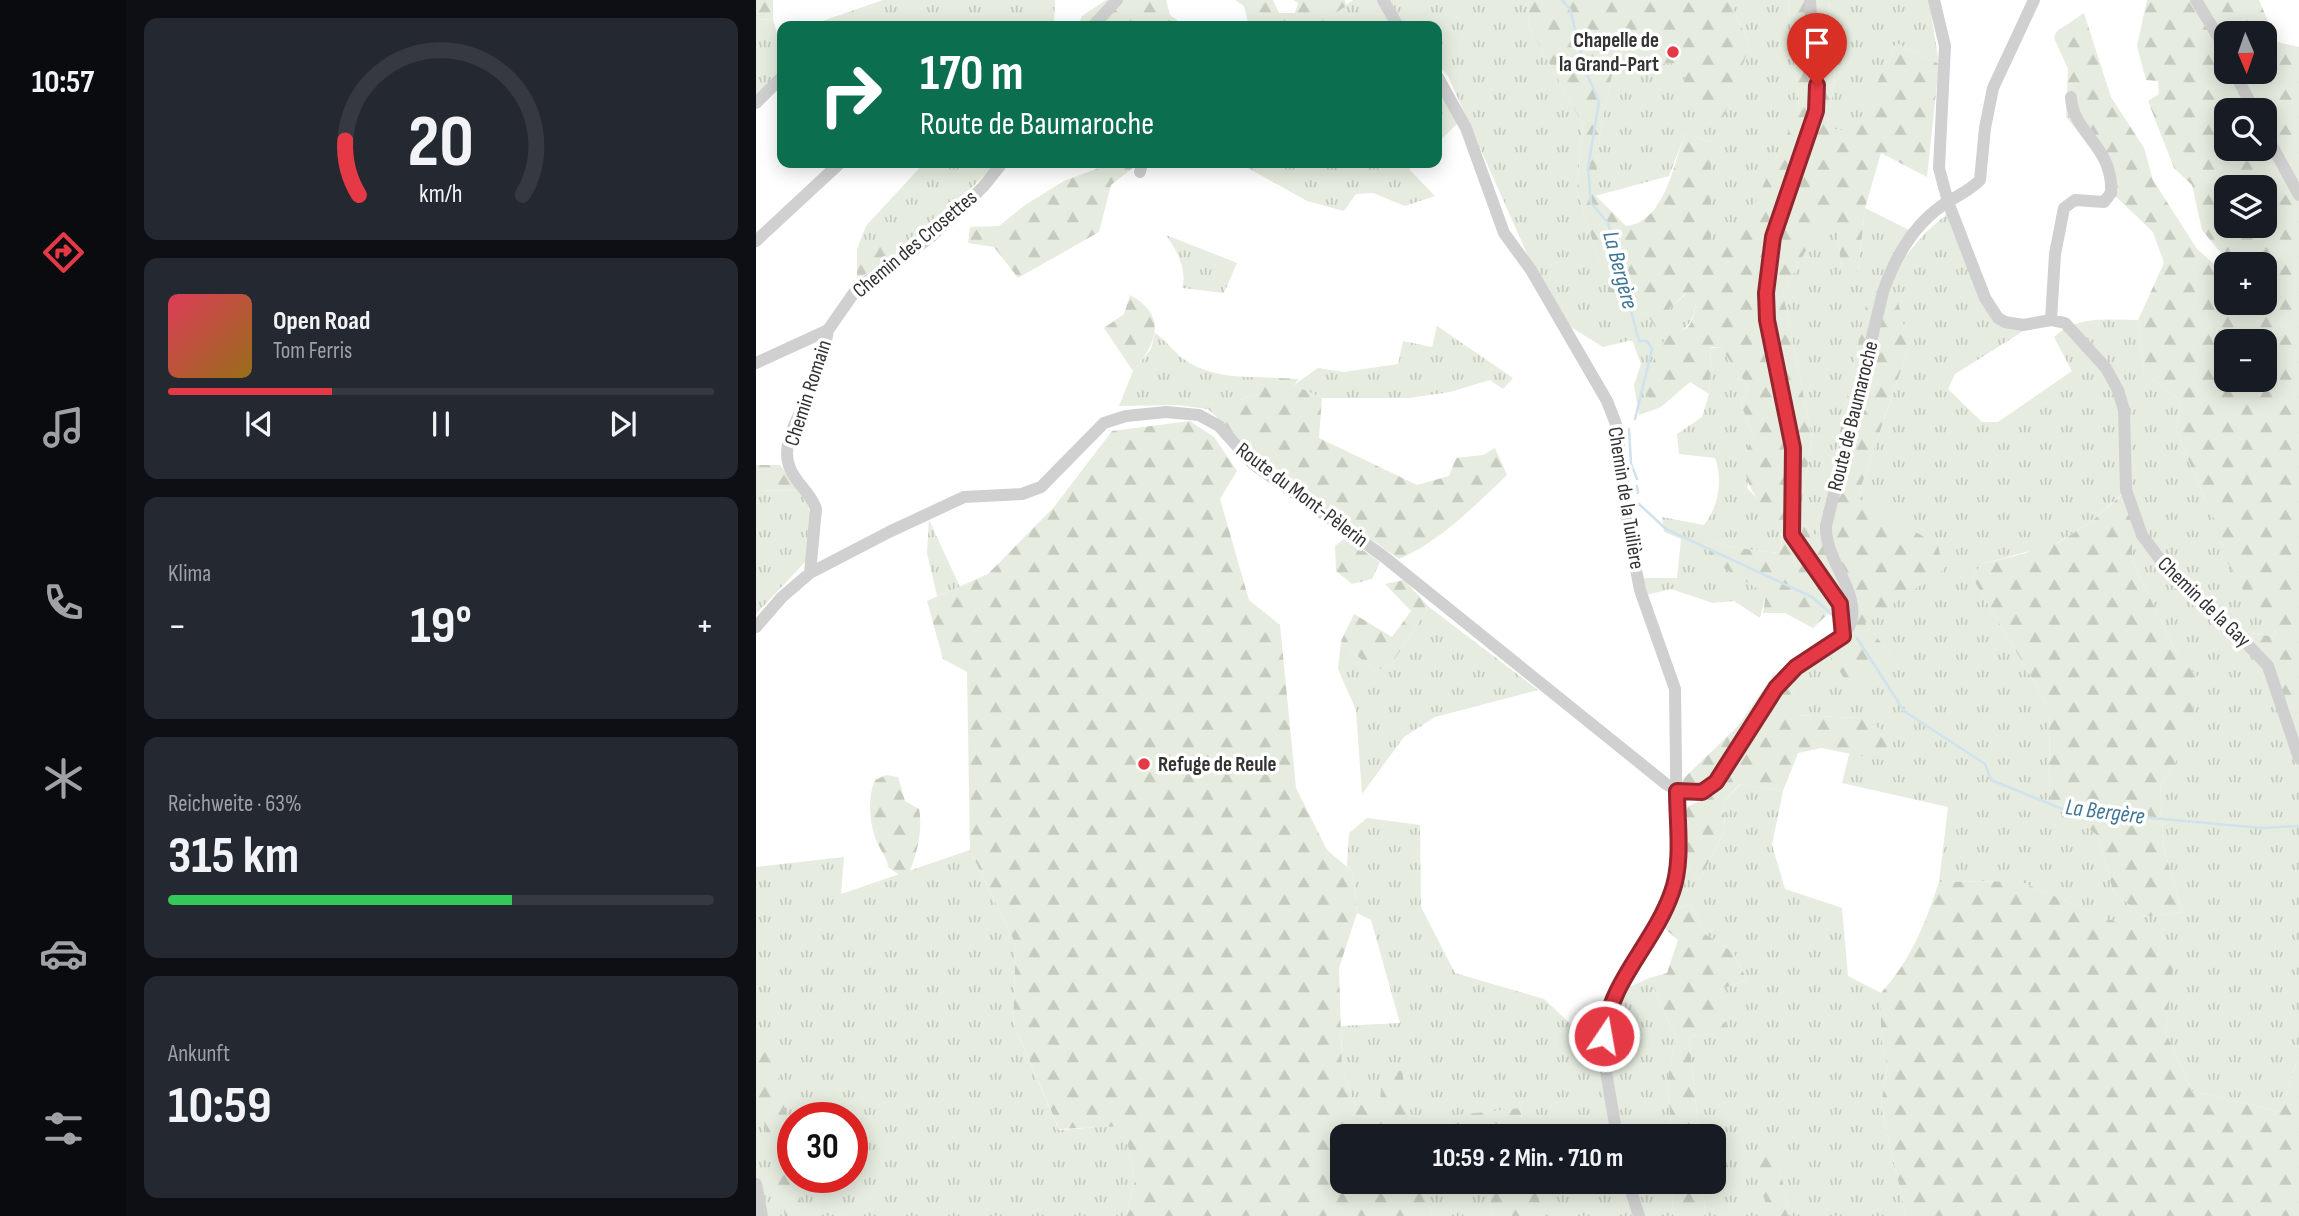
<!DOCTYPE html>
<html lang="de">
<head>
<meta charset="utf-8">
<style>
	body { margin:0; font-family:"Sofia Sans Condensed",sans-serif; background:#242831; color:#f1f3f6; height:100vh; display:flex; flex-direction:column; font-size:26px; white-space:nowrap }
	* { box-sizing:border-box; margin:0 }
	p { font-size:23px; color:#9ea1a6 }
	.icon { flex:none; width:38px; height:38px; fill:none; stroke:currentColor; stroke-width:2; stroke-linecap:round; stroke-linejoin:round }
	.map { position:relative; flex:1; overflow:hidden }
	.sheet { display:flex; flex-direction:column; gap:18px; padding:18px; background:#0d0f14; width:630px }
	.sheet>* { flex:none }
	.top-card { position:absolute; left:21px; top:21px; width:665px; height:147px; border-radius:14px; box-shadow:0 4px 18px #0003; background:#0b6e4f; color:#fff; overflow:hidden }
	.needle { width:46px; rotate:178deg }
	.tools { position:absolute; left:1458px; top:21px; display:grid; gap:14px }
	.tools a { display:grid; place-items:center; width:63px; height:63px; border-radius:14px; background:#171b24; box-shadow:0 4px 18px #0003; font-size:35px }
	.speed { position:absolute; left:21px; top:1102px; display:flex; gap:14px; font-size:35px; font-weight:700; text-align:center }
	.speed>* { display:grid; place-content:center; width:91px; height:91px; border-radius:50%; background:#171b24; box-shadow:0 4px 18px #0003; line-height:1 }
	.speed .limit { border:10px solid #d22; background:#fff; color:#111 }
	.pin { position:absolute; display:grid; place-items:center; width:60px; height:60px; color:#fff; margin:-72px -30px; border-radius:50% 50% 50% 0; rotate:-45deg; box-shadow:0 0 7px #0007 }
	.pin .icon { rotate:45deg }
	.me { position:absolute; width:77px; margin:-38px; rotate:12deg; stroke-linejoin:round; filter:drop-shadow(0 0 5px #0008) }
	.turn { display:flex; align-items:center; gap:24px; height:147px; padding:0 28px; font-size:32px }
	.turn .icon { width:91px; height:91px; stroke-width:2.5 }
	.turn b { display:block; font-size:49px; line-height:60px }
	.big { font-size:52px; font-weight:700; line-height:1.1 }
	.sheet .widget { flex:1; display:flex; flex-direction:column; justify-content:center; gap:10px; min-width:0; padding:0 24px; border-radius:14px; background:#242831 }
	.sheet .dial { align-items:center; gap:0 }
	.dial svg { height:182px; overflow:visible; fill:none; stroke:#363941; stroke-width:7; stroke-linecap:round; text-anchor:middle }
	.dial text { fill:#f1f3f6; stroke:none }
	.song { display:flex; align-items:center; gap:21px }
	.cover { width:84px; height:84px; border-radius:10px; background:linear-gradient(135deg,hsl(350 70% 55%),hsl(40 70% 35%)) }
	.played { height:7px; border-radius:4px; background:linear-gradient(90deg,#e63946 30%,#363941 30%) }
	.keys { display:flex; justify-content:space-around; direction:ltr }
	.heat { display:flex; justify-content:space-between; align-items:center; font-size:38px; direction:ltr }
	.charge { height:10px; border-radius:5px; background:linear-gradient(90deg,#34c759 63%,#363941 0) }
	.trip { position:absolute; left:574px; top:1124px; width:396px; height:70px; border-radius:14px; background:#171b24; box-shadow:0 4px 18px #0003; font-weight:700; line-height:70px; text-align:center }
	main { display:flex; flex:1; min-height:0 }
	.menu { display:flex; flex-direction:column; width:126px; justify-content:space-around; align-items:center; background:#090b0e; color:#9ea1a6 }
	.menu .icon { width:49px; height:49px }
	.menu .active { color:#e63946 }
	.menu b { font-size:32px; color:#f1f3f6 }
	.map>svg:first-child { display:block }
</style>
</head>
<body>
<main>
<nav class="menu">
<b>10:57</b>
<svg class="icon active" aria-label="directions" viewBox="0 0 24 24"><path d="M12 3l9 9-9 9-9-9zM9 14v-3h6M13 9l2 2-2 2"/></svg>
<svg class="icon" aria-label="music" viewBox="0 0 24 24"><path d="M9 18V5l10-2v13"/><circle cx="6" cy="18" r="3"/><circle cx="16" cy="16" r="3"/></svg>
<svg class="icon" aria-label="phone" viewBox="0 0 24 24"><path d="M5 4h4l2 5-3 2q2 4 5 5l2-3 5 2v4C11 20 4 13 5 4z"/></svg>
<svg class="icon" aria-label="climate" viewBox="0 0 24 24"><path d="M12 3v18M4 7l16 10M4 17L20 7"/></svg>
<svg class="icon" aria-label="car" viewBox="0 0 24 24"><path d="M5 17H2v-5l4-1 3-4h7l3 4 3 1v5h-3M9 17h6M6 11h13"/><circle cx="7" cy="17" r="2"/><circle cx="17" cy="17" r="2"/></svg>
<svg class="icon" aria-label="filters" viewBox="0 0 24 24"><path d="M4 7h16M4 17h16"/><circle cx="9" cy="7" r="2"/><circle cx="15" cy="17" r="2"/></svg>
</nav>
<section class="sheet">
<div class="widget dial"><svg viewBox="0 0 100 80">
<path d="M14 69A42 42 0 1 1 86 69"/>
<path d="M14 69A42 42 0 0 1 8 45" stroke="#e63946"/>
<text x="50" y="56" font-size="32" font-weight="700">20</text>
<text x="50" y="72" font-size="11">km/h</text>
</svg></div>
<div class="widget">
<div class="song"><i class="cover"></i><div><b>Open Road</b><p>Tom Ferris</p></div></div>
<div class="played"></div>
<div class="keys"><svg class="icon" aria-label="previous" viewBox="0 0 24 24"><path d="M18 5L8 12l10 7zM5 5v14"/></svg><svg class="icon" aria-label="pause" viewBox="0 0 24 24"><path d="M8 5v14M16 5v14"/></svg><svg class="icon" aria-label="next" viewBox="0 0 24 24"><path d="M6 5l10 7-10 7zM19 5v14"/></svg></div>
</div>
<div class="widget"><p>Klima</p>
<div class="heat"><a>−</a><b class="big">19°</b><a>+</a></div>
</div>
<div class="widget"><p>Reichweite · 63%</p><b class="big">315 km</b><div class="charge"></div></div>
<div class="widget"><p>Ankunft</p><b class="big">10:59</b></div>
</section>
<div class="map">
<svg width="1543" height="1216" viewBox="0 0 1543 1216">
	<defs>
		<pattern id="grass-tufts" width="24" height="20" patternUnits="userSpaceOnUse" patternTransform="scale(1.75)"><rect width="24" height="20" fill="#e6ecdf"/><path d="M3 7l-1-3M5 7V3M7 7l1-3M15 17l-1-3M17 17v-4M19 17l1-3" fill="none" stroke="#c6cbc0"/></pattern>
		<pattern id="forest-firs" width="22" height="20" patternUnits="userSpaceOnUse" patternTransform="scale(1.75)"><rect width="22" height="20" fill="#e6ecdf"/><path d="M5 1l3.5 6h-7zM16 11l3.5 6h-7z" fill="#c6cbc0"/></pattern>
	</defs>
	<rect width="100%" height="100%" fill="#fff"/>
	<!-- grass -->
	<path fill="url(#grass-tufts)" fill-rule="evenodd" d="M127,0H299L298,26H52Z
		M597,0H621L636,26H560Z
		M633,0H770L774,28L827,125L821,191L858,308L872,301L892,316L901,330L914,308L930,294L940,302C937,324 931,330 910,338L888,394L905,407L883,415L878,385L885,364L876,340L847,347L810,324L777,267L692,76L681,63V26H648Z
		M973,0H1032L1043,108L980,245H955V142L929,134L913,176L839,196C839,151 849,108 858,65L927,63L994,45Z
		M1073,0H1173L1183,64L1140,43L1098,133L1071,128L1079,78Z
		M17,19L26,52V72L0,97V20Z
		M681,85L702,123L681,143Z
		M168,163H240L166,239L147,253L108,241L101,249L110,226Z
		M483,163H659L653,169L679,196L649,206L617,193L600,194L588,211L551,201Z
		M1199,207L1239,306L1254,320L1277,325L1199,374L1192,389L1226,422H1242L1316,371L1298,337C1322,315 1352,320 1382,320L1388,372L1425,401L1420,430L1452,507L1520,627L1519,637L1482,631L1513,679L1543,762V1054L1525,1112L1436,1091L1410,1033L1418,947L1263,881L1183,882L1192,807L1086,783L1094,751L1131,761L1104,718L1038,715L1033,682L1045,669L1072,652L1094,687L1136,656L1109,623L1101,498L1153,347L1113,292L1062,538L1043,519L1056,438L1027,293L1070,212L1082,233L1085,272H1102L1109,208L1155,231L1148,258L1169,233ZM1367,493L1376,561L1421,654L1441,677L1419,764L1404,786L1408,849L1426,912L1387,917L1357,891L1342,836L1294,799L1293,707L1216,577L1226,564L1299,544L1335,522Z
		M410,235L481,263L468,293L426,288C432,271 420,249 410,235Z
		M681,326L757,378L747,389L734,380L694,392L653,398H566L538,385L562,368L588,372L642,364L647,341L676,347Z
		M399,333C411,341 420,355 432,362C454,375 477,377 502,377V394L480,401H458L452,409L420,405L363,406L377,371L395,349Z
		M964,347L992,386L985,404L997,437L991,488C1007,504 1036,530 1022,553L974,547L959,542L1010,594L1004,618L978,601L957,603L915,589L890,595L886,578H921L925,539L908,532L906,517L948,525C963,505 967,481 959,458L923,454L921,434L946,417L953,394L955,348Z
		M0,490L48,491L57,524L51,560L0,614Z
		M173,520L204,587L181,596L171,553Z
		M673,607L782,690L679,717L648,737L606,794L600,710L582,669L585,641L618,671L635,665Z
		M985,784L1027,791L1016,845L1029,889L1086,908L1092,976L1125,993V1034L1131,1068L1125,1105L1150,1216H1033L1022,1156L1014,1216H949L947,1181H957V1136H943L933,1036L958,1034L960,991L991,980L977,952L949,934L935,904L915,911L926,864L944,879L969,830L968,801Z
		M611,818L664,825L665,907L699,973L788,999L841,1049L849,998L893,978L920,1037L911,1083L916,1136H770L764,1108L693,1117L694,1136H657L645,1071L624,1104L599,1105L586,1069L585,1026L644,1023L615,920L601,913L597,872L591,866L593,833Z
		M214,850L260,945L257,1022L303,1130L368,1125L379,1180L370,1216H9L0,1182V867L88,857L85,894ZM37,1118H96V1178H37Z
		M666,1181H729L737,1216H676Z
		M779,1181H920L916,1203L918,1216H787Z"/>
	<!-- forest -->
	<path fill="url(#forest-firs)" fill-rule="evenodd" d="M0,0H17V19L0,20Z
		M350,0H410L414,15L429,26H322L326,16Z
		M479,0H517L523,13H539L542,3L537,0H589L590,6L560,26H522L492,22L488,6Z
		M770,0H973L994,45L962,132L929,85L927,63L858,65C849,108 839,151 840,196L870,226C909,222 917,165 929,134L955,142V245L980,244L1043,108L1032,0H1073L1079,78L1071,128L1098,132L1140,43L1183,64L1171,177L1125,153L1109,208L1102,272H1085L1082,233L1070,213L1027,293L1056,438L1043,519L1062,538L1113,291L1140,293L1153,347L1101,498L1182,545L1187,570L1109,623L1136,656L1094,688L1072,652L1094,631L1076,610L1057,628L1029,613H1007L1010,594L952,558L959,542L974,547L1022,553C1045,516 964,499 997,437L985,404L992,386L964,347H955L953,394L934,382L905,407L888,394C893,376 896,356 908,341C924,322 935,342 940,302L929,294L914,308L906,330H901L892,316L872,301L858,309L821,191L827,125L774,28Z
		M1391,0H1503L1521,42L1543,47V762L1513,679L1483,642L1481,631L1519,637L1520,627L1503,618L1460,542L1466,533L1452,507L1420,430L1425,401L1388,372L1382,320L1408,263L1397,232L1355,192L1352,167L1310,117L1312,69L1298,38L1300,32L1328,13L1355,97L1388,148L1397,180L1441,249L1468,273L1470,303H1508V264H1474L1446,230L1436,185L1418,168L1392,101L1403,94L1402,81L1390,80L1381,46ZM1470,33H1508V72H1470ZM1470,110H1508V149H1470ZM1470,187H1508V226H1470ZM1470,341H1508V380H1470Z
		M356,163H383L355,185L343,232L262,278L238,247L212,243L214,227L243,226L269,205L308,181Z
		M108,241H144L147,253L101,279V249Z
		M374,295C412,316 401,343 377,371L348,328L368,314Z
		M502,377L543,379L538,385L566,398L563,438L661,485L693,476L700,458L727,455L739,448L751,475C718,506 685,541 643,559L497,457C480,442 470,424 452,409L458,401H480L502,394Z
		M434,421L458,437L481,471L464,499L493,600L524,625L540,788L571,850L597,872L601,913L583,968L586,1069L599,1105L624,1103L626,1071H646L657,1136H586V1181H666L676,1216H370L379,1180L368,1126L303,1129L257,1022L260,945L214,850L211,672L187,659L171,601L232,574L298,507L356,431Z
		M0,465H24L48,491L0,490Z
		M1368,493L1376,522V561L1421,654L1441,676L1434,730L1419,764L1404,786L1408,849L1426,912L1387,917L1357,891L1342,836L1294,799L1293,707L1216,577L1226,564L1271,553L1282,540L1300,544L1335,522Z
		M589,538L624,562L616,579L596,584L580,571L579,546Z
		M648,580L673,607L635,665L618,671L585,641L598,614L636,637L655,611L629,584Z
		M1018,674L1044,689L1039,715L1104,718L1138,736L1131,761L1065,748L1042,753L1027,791L984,784L968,801L969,830L944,879L926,864L925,809L947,800L973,778L964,776L930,788L926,780L982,726Z
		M130,775L142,777L149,801L163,809C167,829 161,854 153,873L146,877L132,867C131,857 127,855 123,846C113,828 111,798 119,780Z
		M1263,881L1419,947L1410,1033L1436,1091L1525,1112L1543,1054V1216H1150L1125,1105L1131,1068L1125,1034V993C1155,960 1169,924 1183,882Z
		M935,904L949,934L977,952L991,980L960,991L970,1028L958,1034L933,1036L943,1136H916L911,1083L920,1037L893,978L911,973L922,940L907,927L915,911Z
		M22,1047L28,1052V1060L21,1064L37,1156V1178H41L47,1216H29L0,1086L2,1050Z
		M764,1108L770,1136H694L693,1116Z
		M994,1155H1022L1033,1216H1014Z
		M729,1181H779L787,1216H737Z
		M920,1181H947L949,1216H918L916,1203Z"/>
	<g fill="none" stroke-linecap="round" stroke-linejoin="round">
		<!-- stream -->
		<path stroke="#cfe2ee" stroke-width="2.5" d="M806,0L814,9L829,69L843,102L832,168L835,203L852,223L883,341H891L896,349L879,419
			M873,429L875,464L881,479
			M881,486L882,493
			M883,504L910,529L1056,597L1082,620
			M1101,638L1148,711L1229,764L1235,780L1309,810L1505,828L1543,826"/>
		<!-- minor -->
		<path stroke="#d0d0d0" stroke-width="12" d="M627,0L642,26
			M1054,0L1060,111L1017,237L1010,293L1011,320L1037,448L1036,535L1084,604L1087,631
			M1178,0L1189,46L1183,168L1192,202L1229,298L1242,318L1249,322L1267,325L1295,320L1309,323L1350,368L1362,390L1368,410L1370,490L1386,535L1420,581L1477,629L1512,666L1543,758
			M1440,0L1470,50
			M337,26L361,0
			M1478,72L1498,110
			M681,76L710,128L748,233L775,270L851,401L860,424L873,533L884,590L919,689L921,843L919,883L908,908L860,990L849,1023V1066L861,1136
			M0,103L26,77
			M1508,131L1543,195
			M384,172L386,163
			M0,241L84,163
			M1295,320L1299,254L1308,208L1319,200L1348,202L1355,193C1358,146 1316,133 1315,97
			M0,363L72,330L102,287L150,256L177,235L227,187L246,163
			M54,573L60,509C55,492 39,483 34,468C23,443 45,415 54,392C62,373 69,350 72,330
			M0,627L26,597L54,573L133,532L208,497L266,494L285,487L348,423L370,416L410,412L443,415L463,426L497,464L627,556L910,784C921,791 932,796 945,792C968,785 1004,706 1023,684C1041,663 1089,643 1095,622C1104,591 1069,561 1070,526L1127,292C1139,257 1160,221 1193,201C1205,194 1214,190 1224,180L1229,128L1237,88L1278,0
			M872,1181L883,1216
			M0,1184L6,1216"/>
	</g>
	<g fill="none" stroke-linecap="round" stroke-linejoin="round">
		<!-- route casing -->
		<g stroke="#96252e" stroke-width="18">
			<path id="route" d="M848,1036C854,980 898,944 916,892C927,862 921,823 921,791L946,792L960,782L1020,688L1040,667L1087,636L1084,604L1036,535L1037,448L1011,320L1010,293L1017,237L1060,111L1061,85"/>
		</g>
		<!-- route -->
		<use href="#route" stroke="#e63946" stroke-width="12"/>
	</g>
	<!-- markers -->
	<g fill="#e63946" stroke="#fff" stroke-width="2.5">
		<circle cx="917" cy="52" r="7"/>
		<circle cx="388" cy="764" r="7"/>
	</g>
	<g text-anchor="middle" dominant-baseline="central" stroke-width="7" stroke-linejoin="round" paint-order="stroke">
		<!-- poi labels -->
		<g font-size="21" font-weight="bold" fill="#333" stroke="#fff" text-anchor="end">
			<text x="903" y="40">Chapelle de<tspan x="903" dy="24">la Grand-Part</tspan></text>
			<text x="402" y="764" text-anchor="start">Refuge de Reule</text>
		</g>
		<!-- street labels -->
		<g font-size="21" fill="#333" stroke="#fff">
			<text transform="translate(159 244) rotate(-40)">Chemin des Crosettes</text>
			<text transform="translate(52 393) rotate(-72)">Chemin Romain</text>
			<text transform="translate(1097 416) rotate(-76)">Route de Baumaroche</text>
			<text transform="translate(546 495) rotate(37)">Route du Mont-Pèlerin</text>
			<text transform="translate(870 498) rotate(81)">Chemin de la Tuilière</text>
			<text transform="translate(1448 602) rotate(44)">Chemin de la Gay</text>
		</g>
		<!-- water labels -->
		<g font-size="23" font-style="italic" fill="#3f7597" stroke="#fff">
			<text transform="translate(864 270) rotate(75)">La Bergère</text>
			<text transform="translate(1349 812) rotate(7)">La Bergère</text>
		</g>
	</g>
</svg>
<div class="tools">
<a><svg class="needle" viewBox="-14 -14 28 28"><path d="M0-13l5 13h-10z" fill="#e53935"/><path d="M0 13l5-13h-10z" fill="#9ea1a6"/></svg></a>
<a><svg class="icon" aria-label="search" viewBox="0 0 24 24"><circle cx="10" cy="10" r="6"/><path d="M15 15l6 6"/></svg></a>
<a><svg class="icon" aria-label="layers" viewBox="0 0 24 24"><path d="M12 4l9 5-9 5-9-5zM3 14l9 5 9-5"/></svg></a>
<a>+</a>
<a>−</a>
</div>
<div class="speed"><div class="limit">30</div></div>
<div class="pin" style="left:1061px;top:85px;background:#d93025"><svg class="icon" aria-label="arrive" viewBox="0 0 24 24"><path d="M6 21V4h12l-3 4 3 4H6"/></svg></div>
<svg class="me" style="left:848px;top:1036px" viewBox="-20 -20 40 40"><circle r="17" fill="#e63946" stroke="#fff" stroke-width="3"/><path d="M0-11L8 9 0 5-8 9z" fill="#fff"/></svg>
<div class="trip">10:59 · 2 Min. · 710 m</div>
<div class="top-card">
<div class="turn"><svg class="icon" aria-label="right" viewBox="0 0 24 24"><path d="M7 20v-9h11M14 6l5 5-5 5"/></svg><div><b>170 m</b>Route de Baumaroche</div></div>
</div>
</div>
</main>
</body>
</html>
